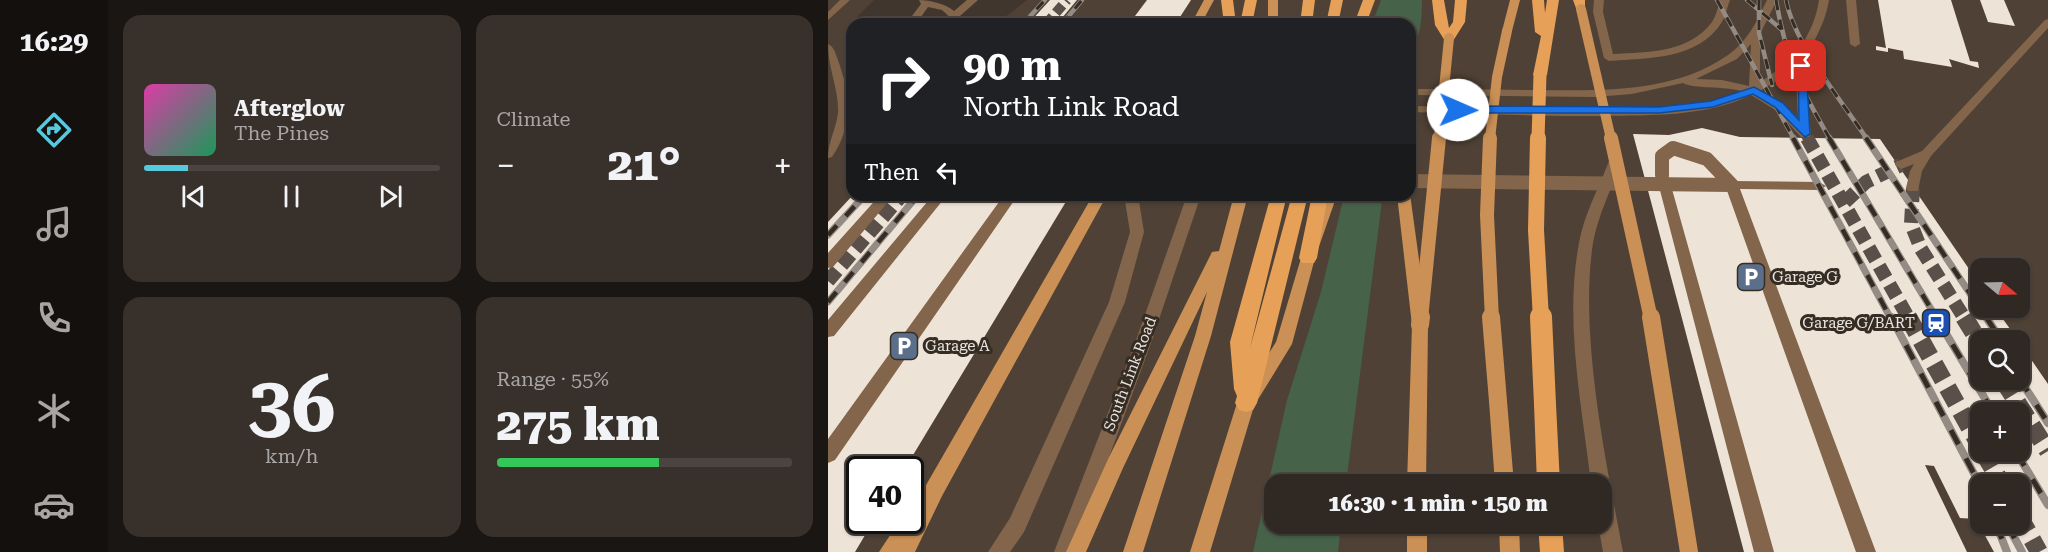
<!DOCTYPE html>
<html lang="en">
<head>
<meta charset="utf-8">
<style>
	body { margin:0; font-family:"Roboto Serif",serif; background:#38302a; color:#f1f3f6; height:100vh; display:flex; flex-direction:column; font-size:22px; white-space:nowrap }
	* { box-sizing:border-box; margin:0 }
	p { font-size:20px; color:#a8a6a5 }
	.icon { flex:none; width:33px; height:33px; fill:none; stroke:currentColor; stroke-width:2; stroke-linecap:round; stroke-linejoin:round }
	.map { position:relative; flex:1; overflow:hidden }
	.details { display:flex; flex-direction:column; gap:15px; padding:15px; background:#1a1613; width:720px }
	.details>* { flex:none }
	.hud { position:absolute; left:18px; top:18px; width:570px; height:183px; border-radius:18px; box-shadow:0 2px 4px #0004,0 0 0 2px #4b4440; background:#202124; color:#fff; overflow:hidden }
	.needle { width:39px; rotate:109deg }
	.controls { position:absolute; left:1142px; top:258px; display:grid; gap:12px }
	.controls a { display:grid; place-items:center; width:60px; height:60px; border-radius:12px; background:#302822; box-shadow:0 2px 4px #0004,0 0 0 2px #4b4440; font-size:30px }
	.speed { position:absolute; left:18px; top:456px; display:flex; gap:12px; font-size:30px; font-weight:700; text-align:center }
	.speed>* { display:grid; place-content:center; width:78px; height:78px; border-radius:50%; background:#302822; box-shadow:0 2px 4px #0004,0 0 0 2px #4b4440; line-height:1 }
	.speed .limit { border:3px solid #111; border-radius:9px; background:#fff; color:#111 }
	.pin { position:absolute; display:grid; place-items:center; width:51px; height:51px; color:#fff; margin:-26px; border-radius:12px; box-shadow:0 3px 9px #0006 }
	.me { position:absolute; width:66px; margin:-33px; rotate:91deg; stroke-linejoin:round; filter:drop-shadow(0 0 4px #0008) }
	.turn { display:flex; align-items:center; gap:21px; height:126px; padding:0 18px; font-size:27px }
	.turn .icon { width:78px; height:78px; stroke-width:2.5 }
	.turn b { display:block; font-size:42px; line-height:51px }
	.then { display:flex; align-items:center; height:57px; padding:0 18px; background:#0003; gap:12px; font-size:22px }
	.big { font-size:45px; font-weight:800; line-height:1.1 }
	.details .widget { flex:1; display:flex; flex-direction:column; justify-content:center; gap:9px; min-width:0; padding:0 21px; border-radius:18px; background:#38302a }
	.details .dial { align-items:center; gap:0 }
	.dial b { font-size:78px; line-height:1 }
	.song { display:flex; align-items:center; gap:18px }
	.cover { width:72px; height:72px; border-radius:9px; background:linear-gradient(135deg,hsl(320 70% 55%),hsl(150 70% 35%)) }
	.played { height:6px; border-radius:3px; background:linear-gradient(90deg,#55cadf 15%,#4b4440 15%) }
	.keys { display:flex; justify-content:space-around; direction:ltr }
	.heat { display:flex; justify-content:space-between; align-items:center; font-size:33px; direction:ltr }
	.charge { height:9px; border-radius:4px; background:linear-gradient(90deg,#34c759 55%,#4b4440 0) }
	.details .tiles { flex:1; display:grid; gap:15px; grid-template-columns:repeat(2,1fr) }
	.trip { position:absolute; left:436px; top:474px; width:348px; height:60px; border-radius:18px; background:#302822; box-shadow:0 2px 4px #0004,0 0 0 2px #4b4440; font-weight:800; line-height:60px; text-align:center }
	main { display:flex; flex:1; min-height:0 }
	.tabs { display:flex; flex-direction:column; width:108px; justify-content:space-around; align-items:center; background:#13100e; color:#a8a6a5 }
	.tabs .icon { width:42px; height:42px }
	.tabs .on { color:#55cadf }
	.tabs b { font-size:27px; color:#f1f3f6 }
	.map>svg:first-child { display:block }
</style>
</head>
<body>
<main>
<nav class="tabs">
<b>16:29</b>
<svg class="icon on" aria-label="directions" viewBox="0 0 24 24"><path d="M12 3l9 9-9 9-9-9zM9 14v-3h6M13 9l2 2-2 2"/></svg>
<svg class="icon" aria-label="music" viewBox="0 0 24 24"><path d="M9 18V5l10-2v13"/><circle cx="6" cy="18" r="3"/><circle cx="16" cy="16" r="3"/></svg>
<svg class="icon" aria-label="phone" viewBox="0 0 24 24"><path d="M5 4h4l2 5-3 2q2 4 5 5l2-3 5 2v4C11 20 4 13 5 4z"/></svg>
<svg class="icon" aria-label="climate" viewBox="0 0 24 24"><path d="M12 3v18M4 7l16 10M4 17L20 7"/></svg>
<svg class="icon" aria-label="car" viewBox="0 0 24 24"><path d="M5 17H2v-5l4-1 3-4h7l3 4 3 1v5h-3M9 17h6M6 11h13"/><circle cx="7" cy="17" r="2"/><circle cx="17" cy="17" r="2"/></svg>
</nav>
<section class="details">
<div class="tiles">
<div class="widget">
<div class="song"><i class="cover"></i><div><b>Afterglow</b><p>The Pines</p></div></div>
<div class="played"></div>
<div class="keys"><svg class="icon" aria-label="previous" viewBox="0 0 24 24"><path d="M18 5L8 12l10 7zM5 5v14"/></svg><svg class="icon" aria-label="pause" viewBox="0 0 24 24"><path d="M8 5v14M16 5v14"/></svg><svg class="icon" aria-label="next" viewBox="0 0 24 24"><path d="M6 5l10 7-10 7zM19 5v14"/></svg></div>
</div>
<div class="widget"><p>Climate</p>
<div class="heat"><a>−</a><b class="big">21°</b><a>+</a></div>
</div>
<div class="widget dial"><b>36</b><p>km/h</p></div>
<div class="widget"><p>Range · 55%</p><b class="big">275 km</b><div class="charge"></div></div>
</div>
</section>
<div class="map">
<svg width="1220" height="552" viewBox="0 0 1220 552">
	<rect width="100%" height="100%" fill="#40362e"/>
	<!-- built -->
	<path fill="#4f4135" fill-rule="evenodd" d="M0,0H46L18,28L24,29V195H582V24H168L199,0H1220V552H0ZM1152,268H1191V308H1152ZM1152,340H1191V380H1152ZM1152,412H1191V452H1152ZM32,470H82V520H32ZM447,484H774V524H447ZM1152,484H1191V524H1152Z"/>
	<!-- green -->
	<path fill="#466249" d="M553,0H594C594,21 592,38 582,56V24H544Z
		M515,200L554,201L518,484H447V524H513L510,552H425L459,400L493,292Z"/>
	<!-- building -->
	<path fill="#eee3d7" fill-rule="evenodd" d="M222,0H249L229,24H200Z
		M319,0H363L352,17L307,16Z
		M1050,0H1123L1142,61L1150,62L1151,68L1121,59L1124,67L1076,59L1075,51L1060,48V52L1048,50V46L1058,48Z
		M1152,0H1176L1187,26L1160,22Z
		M874,128L912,137L1052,139L1152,285V308H1167L1190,340H1152V380H1191V342L1220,384V552H1166L1148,519L1132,518L1106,466L1097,465L1139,552H916L805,134L841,135ZM1152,412H1191V452H1152ZM1152,484H1191V524H1152Z
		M25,195H242L76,470H32V520H46L27,552H0V222Z"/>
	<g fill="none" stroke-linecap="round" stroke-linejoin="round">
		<!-- minor-tunnel-far2 -->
		<path stroke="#5a5049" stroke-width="10" stroke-dasharray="10 5" stroke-linecap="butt" d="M218,24L239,0
			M977,134L980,139"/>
		<!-- minor-tunnel-far1 -->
		<path stroke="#5a5049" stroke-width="14" stroke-dasharray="14 7" stroke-linecap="butt" d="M979,138L1081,319
			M1085,188L1083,224L1093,249L1137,319
			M1017,202L1038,182L1073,165
			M0,281L74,195"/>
		<!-- minor-tunnel -->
		<path stroke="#5a5049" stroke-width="18" stroke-dasharray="18 9" stroke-linecap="butt" d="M1080,317L1152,446
			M1136,317L1152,343
			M1175,380L1220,451
			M1155,452L1174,484
			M1191,516L1211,552"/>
		<!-- minor -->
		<path fill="#82654a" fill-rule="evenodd" d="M12,0H22L0,20V12Z
			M91,0C102,0 118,4 126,11L139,0H150L132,16L140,24H129L114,10L100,7L88,24H78L93,4Z
			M766,0H776L775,12L785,54C820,52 861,53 884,22C888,16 890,7 892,0H902C899,7 898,16 894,22C870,60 820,58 781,61L776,58L765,12Z
			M939,0H949L932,34V82C964,62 985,38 991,0H1001C998,18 992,29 985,44C973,70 981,106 983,134L981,137H973L949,111L923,95C878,117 823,115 775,116C710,116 646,114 582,112V106C646,107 710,109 774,109C819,108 871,110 913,91C898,86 863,89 855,83L804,94L767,97L582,95V89C620,89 658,89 696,90C763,90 842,96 900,55C920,41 929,21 939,0ZM923,44L921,86L894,80L868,79L909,59ZM971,62L968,79L970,118L958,106L932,91L951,79Z
			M1018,0H1028L1032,44L1027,47L1022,44Z
			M1220,19V28L1103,156L1094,171L1090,191H1080L1078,188L1082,171L1086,164L1073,169L1067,165L1068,162L1094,151L1217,20Z
			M0,44C7,47 8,56 11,63C23,98 25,125 4,157L0,158C0,141 8,130 10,113C11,89 0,69 0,44Z
			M787,157L793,161C784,188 770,215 765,243C751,335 778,461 795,552H775L770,524H774V484H763C754,406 736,321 751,243C756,214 771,188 781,161Z
			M834,171L840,175L946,552H926L828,175Z
			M904,181L991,182L998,186L991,190L912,189L1048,552H1028L897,185Z
			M52,195H66L5,267L0,268V253Z
			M105,195H119L6,336L0,337V320Z
			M176,195H190L7,460L0,463V439Z
			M296,195H310L316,232L297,302L196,532L182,552H160L182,518L281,302L302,232Z
			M359,195H373L322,346L246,552H226L306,346Z"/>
		<!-- major -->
		<path fill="#ca9055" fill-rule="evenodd" d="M376,0H386L373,24H363Z
			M440,0H450V24H440Z
			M682,0H692L684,31L679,34L674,31Z
			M582,194L600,325L598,484H579L584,325L569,195Z
			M265,195H279L114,496L87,552H51L72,520H82V513Z
			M406,195H420L383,336L315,552H295L367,336L379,292L295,468L258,552H238L281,457L382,256L384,252L391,251Z
			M495,195H509L487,258L464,344L426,406L382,552H362L409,403L448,342L473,258Z
			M670,393L676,396L679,401L686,484H667L661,401L664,396Z
			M579,524H599V552H579Z
			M671,524H691L692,552H672Z"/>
		<!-- highway -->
		<path fill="#e6a058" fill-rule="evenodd" d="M393,0H405L408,24H396Z
			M417,0H429L424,24H412Z
			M475,0H487L484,24H472Z
			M503,0H515L510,24H498Z
			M535,0H547L538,24H526Z
			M604,0H616L621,28L625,22L627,0H639L637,22L625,41H617L607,25Z
			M704,0H716L717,13L719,0H731L719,75L712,79L705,75L713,36L707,32Z
			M745,0H757V11H749Z
			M443,195H459L422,348L464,195H480L429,403L425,410L418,412L411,410L407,403L409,396L406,389L402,342Z
			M484,195H500L489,258L486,263H474L471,258Z
			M717,395L724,397L728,404L732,484H709L706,404L710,397Z
			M710,524H734L736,552H712Z"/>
		<!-- rail-far2 casing -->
		<g stroke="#938b84" stroke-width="4.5">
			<path id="rail-far2" d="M889,0L966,139
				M919,0L953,29
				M931,0V33L944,85
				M948,0C958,58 972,88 1002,139
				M958,0C967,45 1013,100 1039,139
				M195,24L217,0
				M234,24L254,0"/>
		</g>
		<!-- rail-far1 casing -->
		<g stroke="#938b84" stroke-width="7">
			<path id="rail-far1" d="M965,138L1063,319
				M1001,138L1109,319
				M1038,138L1159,319
				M0,235L37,195
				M0,302L90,195"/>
		</g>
		<!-- rail casing -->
		<g stroke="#938b84" stroke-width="8">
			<path id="rail" d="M1063,317L1152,485
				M1108,317L1165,412
				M1158,317L1173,340
				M1191,378L1220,423
				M1188,452L1220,505
				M1168,524L1179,552
				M1179,524L1194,552"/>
		</g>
		<!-- rail-far2 -->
		<use href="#rail-far2" stroke="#352c24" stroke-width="3" stroke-dasharray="10" stroke-linecap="butt"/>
		<!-- rail-far1 -->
		<use href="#rail-far1" stroke="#352c24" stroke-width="4.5" stroke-dasharray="13" stroke-linecap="butt"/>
		<!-- rail -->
		<use href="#rail" stroke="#352c24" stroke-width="5" stroke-dasharray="16" stroke-linecap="butt"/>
		<!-- minor-bridge -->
		<path stroke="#82654a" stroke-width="14" d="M582,181L904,185L879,159L845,148L834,156V175"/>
		<!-- major-bridge-far2 -->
		<path stroke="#ca9055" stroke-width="10" d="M753,9L783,139
			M611,139L621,38
			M662,139L669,77L679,31"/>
		<!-- major-bridge-far1 -->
		<path stroke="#ca9055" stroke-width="14" d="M662,138L659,215L664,319
			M783,138L823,319
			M593,319L611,138"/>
		<!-- major-bridge -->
		<path stroke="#ca9055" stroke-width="18" d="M663,317L670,401
			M823,317L861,552
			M592,325L593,317"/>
		<!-- highway-bridge-far2 -->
		<path stroke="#e6a058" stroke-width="13" d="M710,139L712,75"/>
		<!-- highway-bridge-far1 -->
		<path stroke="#e6a058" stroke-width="16" d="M710,138L708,230L713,319"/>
		<!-- highway-bridge -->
		<path stroke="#e6a058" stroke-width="22" d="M713,317L717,404"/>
	</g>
	<!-- route -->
	<path fill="#1a73e8" stroke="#114b97" stroke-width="1.5" d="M970,64L978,66L982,134L977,137L947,107L925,94L885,107L831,113H630L625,110L630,106L831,107L883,101L926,87L955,103L971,120Z"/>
	<!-- icons -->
	<defs>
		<g id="parking-square" transform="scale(1.5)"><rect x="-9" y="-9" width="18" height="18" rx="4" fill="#5c6f8a" stroke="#352c24"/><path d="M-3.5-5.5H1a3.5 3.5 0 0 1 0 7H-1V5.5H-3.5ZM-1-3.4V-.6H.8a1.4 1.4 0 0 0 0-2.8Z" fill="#fff"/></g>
		<g id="station-square" transform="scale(1.5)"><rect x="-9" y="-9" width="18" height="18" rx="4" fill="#1a4fb4" stroke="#352c24"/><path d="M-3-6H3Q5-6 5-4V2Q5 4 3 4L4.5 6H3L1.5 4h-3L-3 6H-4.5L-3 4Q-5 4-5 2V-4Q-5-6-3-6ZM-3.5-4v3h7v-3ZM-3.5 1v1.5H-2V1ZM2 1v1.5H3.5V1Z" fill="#fff"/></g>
	</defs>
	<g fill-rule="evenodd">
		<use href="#parking-square" x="923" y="277"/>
		<use href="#station-square" x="1108" y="323"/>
		<use href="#parking-square" x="76" y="346"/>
	</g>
	<g text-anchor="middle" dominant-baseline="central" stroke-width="6" stroke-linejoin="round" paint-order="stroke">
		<!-- poi labels -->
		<g font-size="15" fill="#ebe5e0" stroke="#352c24" text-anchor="start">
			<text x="944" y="277">Garage G</text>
			<text x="1087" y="323" text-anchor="end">Garage G/BART</text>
			<text x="97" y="346">Garage A</text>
		</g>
		<!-- street labels -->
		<g font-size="15" fill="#ebe5e0" stroke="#352c24">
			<text transform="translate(302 374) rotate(-69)">South Link Road</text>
		</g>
	</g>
</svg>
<div class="controls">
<a><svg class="needle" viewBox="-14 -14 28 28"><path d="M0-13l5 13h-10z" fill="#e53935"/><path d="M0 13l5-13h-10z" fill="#a8a6a5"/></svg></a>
<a><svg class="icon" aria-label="search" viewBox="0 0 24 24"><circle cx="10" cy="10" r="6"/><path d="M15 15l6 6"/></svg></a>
<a>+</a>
<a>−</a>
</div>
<div class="speed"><div class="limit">40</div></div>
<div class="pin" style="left:973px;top:66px;background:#d93025"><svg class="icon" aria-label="arrive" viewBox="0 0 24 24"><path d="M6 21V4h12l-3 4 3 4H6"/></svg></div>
<svg class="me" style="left:630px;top:110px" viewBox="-20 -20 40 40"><circle r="19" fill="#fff"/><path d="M0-13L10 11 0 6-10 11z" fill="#1a73e8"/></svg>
<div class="trip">16:30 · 1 min · 150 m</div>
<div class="hud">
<div class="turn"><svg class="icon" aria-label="right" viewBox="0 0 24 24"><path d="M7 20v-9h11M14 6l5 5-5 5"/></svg><div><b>90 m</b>North Link Road</div></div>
<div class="then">Then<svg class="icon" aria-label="left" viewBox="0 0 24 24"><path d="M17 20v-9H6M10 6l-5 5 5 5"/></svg></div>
</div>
</div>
</main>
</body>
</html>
